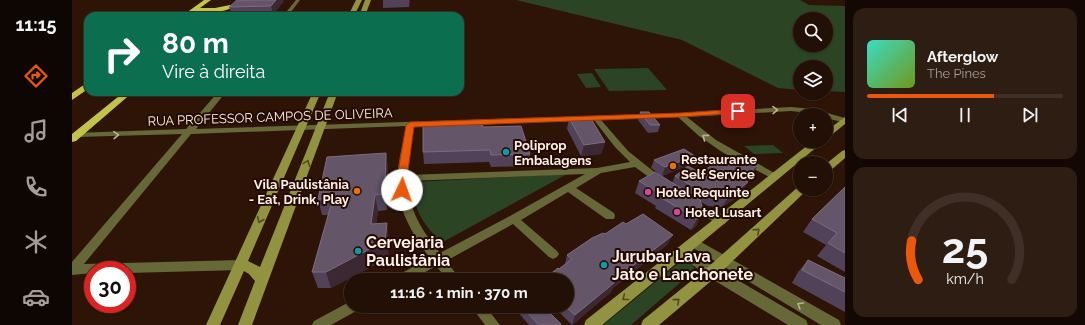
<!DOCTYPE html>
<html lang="pt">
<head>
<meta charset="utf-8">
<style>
	body { margin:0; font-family:Raleway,sans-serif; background:#2e1d13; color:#f1f3f6; height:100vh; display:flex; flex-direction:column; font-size:15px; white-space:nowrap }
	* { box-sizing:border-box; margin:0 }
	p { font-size:13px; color:#a29c9a }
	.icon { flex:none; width:22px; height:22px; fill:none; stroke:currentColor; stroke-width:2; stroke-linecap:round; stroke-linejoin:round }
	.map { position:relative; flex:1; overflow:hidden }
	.side { display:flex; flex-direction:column; gap:8px; padding:8px; background:#130803; width:240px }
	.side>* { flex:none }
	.top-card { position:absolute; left:12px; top:12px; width:380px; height:84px; border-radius:12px; box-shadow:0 1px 3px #0004,0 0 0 1px #3f2f27; background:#0b6e4f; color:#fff; overflow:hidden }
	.controls { position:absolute; left:721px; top:12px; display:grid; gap:8px }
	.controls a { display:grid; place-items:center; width:40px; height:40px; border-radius:50%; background:#220f05; box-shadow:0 1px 3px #0004,0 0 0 1px #3f2f27; font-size:20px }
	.speed { position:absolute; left:12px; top:261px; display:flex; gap:8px; font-size:20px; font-weight:700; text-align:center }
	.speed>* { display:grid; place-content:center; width:52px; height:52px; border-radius:50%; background:#220f05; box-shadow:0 1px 3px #0004,0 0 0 1px #3f2f27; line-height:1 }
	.speed .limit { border:6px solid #d22; background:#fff; color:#111 }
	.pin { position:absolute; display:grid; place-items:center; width:34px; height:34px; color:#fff; margin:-17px; border-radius:8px; box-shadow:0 2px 6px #0006 }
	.me { position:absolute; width:44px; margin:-22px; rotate:3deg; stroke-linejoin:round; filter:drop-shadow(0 0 3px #0008) }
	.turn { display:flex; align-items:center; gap:14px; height:84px; padding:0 12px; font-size:18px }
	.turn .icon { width:52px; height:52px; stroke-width:2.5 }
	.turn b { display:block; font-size:28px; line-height:34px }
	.side .tile { flex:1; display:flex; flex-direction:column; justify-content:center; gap:6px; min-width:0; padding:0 14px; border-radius:12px; background:#2e1d13 }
	.side .dial { align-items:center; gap:0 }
	.dial svg { height:104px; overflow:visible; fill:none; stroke:#3f2f27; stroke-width:7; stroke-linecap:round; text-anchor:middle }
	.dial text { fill:#f1f3f6; stroke:none }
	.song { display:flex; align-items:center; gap:12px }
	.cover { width:48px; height:48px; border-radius:6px; background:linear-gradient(135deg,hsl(170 70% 55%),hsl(80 70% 35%)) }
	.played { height:4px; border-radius:2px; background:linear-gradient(90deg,#ea580c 65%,#3f2f27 65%) }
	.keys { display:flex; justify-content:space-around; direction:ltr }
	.trip { position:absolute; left:272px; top:273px; width:230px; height:40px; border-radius:20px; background:#220f05; box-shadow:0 1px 3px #0004,0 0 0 1px #3f2f27; font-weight:700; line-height:40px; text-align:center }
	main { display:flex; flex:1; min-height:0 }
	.menu { display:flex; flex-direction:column; width:72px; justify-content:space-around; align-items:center; background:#0e0602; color:#a29c9a }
	.menu .icon { width:28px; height:28px }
	.menu .active { color:#ea580c }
	.menu b { font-size:18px; color:#f1f3f6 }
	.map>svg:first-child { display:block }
</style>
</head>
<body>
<main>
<nav class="menu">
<b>11:15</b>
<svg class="icon active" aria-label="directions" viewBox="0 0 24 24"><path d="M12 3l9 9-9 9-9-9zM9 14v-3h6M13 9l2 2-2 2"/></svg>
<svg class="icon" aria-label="music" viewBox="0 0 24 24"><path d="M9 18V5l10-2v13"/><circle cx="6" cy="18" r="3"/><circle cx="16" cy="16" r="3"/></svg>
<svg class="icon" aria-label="phone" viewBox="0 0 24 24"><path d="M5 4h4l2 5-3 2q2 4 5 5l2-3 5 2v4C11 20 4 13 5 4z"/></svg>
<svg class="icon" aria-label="climate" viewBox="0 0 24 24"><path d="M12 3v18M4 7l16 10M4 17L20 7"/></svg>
<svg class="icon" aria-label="car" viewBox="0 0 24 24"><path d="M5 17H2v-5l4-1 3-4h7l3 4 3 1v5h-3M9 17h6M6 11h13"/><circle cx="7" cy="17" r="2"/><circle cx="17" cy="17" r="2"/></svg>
</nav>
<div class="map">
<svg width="773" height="325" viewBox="0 0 773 325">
	<rect width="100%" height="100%" fill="#2d1407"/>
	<!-- green -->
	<path fill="#2a4424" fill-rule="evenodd" d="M444,0H728L737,5L773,6V92L754,91V67H728V90L706,88L610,40ZM728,19H754V45H728Z
		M576,68L595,90L537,91L522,69Z
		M520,73L529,87L514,88L505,74Z
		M701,145L711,153L682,154L672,146Z
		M495,174L369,243C350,221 342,212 340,182Z
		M612,261C618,262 621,264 623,270L559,325H531L608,262Z"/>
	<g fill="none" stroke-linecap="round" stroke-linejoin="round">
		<!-- minor -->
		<path fill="#666837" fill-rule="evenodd" d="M224,0H228L216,16H211Z
			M146,92H154L124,129L608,113L719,107L741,109L773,118V123L754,118V115L719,111L615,117L644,140L706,175L708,177L706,179L703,180L650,152L627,136L606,117L529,120L556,151L591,179L593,181L591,183H585L563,167L529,173L504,188L542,213L543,216L542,219H534L496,192L449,220L485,251L487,254L485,257L481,259L477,257L441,224L374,261L389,280H376L364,266L339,280H322L324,276L358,258C341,235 325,209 325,179C326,161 331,144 334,126L119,134L12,264L169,260L173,262L175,265L173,268L169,270L55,273V270H21V273L0,275V262L110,134L5,137H2L1,135L2,133L114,129ZM522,120L543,147L558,162L525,168L335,175L342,126ZM513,174L438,216L368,253C350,231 337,210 335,181Z
			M620,200L653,218L654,221L653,224L649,225L645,224L616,205L615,203L616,201Z
			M279,301V306H287L286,310L259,325H240L242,321Z
			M399,306H413L428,325H413Z"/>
		<!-- tertiary -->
		<path fill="#666837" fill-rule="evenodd" d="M622,238L767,320L769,325H749L618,246L616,243L618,240Z
			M612,246L616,247L645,268L734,320L736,325H716L635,276L608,255L606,251L608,247Z"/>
		<!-- secondary -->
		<path fill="#919341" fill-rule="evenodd" d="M284,0H290L282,16H276Z
			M293,0H299L293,16H287Z
			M241,92H249L176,261L188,267L258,92H266L180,325H166L183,281L177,274L172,271L148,325H134Z
			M773,117V124L757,137L754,138V131Z
			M741,141H752L530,325H512L514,320Z
			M773,150V158L758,171L754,172V164L770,151Z
			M727,186L728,189H736L645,276L587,325H569L571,320L635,268Z"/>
		<!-- trunk -->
		<path fill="#c2c449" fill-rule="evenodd" d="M132,0H139L128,8H143L158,5L161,7C151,14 137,10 125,12C120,12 118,16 110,16Z
			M16,82V89L0,100V93Z
			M52,92H61L4,141L0,142V134Z"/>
	</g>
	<!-- wall -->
	<path fill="#51425a" d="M311,0H338L337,7L311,8Z
		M212,1L201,14L160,15L157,7Z
		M568,112L588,125L586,132L576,133L566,120Z
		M497,118L533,142L529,154L509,156L495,129Z
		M411,127L458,154L457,166L419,167L417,162L352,164L351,152Z
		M314,153L316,169L315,210L306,211L304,224L317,240L316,258L259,288H246L240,272L256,215H250L246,199Z
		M623,156L619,164L590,176L579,168L582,160Z
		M667,163L686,165L677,179L675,181L671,190L661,200L650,207L636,206L629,202V214L624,226L619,230L583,208L584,206L563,193L567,181L600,183L603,176L628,173Z
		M773,187V272L745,256L754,245L731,232L740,219Z
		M554,224L596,244L540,289L539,292L500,325L481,306H495V280H475L477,275L487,269L493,264L495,255L533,234Z
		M736,260L773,278V312L720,283L726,272Z
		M446,306H471L489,324V325H457L445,311Z"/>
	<!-- shaded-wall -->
	<path fill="#3b2832" d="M204,0H211L212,1L201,14L199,6Z
		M337,0H338L337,7Z
		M533,142L529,154L509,156L512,145Z
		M314,153L316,169L315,210L313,194Z
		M623,156L619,164L590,176L593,167Z
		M686,165L677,179L666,187L671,179Z
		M676,182L671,190L661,200L650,207L655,199Z
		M303,195L306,211L302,240L299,224Z
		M629,214L624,226L619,230L625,219Z
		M315,223L317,240L316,258L259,288L254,272Z
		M601,235L596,244L540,289L539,292L500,325L503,315L541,281Z"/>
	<!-- building -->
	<path fill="#645569" stroke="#7c6d7d" d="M165,0H204L199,6L157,7Z
		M568,112H577L588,125H578Z
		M518,117L533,142L512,145L497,118Z
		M410,124L411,127L449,126L458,154L419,155L418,150L351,152V125Z
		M612,149L623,156L593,167L582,160Z
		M314,153L313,194L303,195L299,224L315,223L313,241L254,272H240L261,198L246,199L255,157Z
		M653,157L667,163L674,159L686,165L680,170L682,171L671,179L676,182L665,191L655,199L641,198L603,176L616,166L628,173Z
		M583,172L628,200L631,209L629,214L625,219L588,197L590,195L567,181Z
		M773,187V253L756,243L765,233L740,219Z
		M571,214L601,235L541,281L542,283L503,315L493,306H495V280H482L477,275L486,268L487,269L500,259L495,255L520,238L531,233L533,234L551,222L554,224Z
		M736,260L773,278V292L730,270Z
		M449,306H471L489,324L488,325H467Z"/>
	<!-- one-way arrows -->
	<defs><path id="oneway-chevron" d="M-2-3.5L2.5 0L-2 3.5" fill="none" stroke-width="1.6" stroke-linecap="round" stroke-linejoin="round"/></defs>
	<g stroke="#bab298">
		<use href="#oneway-chevron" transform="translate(703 110) rotate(-2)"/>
		<use href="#oneway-chevron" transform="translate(44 135) rotate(-2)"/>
		<use href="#oneway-chevron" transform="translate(633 137) rotate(-144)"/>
		<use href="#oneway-chevron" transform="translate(728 305) rotate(-150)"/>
	</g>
	<g stroke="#54481e">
		<use href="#oneway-chevron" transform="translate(235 163) rotate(-69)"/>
		<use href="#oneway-chevron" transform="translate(188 220) rotate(113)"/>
		<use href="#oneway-chevron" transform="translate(685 231) rotate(-42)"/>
		<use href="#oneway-chevron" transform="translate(553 298) rotate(141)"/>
		<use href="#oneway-chevron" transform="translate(605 301) rotate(-40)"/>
	</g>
	<!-- route -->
	<path fill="#ea580c" stroke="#983908" d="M666,109L669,110V113L608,117L342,127L335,178V190L330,194L325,190V178L334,125L338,122L608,113Z"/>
	<!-- markers -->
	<g fill="#0f9aa8" stroke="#230b01" stroke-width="1.5">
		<circle cx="434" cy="152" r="4"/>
		<circle cx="286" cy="251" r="4"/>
		<circle cx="532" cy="265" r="4"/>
	</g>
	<g fill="#e8710a" stroke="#230b01" stroke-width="1.5">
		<circle cx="601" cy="166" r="4"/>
		<circle cx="285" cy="191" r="4"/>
	</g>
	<g fill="#d1479c" stroke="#230b01" stroke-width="1.5">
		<circle cx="576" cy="192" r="4"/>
		<circle cx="605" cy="212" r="4"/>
	</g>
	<g text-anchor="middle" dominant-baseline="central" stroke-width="4" stroke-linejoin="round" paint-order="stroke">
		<!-- street labels -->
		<g font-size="13" fill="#feefe8" stroke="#230b01">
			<text transform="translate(198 117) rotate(-2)">RUA PROFESSOR CAMPOS DE OLIVEIRA</text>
		</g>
		<!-- poi labels -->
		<g font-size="13" font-weight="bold" fill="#feefe8" stroke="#230b01" text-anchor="start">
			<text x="442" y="145">Poliprop<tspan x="442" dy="15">Embalagens</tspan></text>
			<text x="609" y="159">Restaurante<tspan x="609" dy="15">Self Service</tspan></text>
			<text x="277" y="184" text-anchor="end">Vila Paulistânia<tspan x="277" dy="15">- Eat, Drink, Play</tspan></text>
			<text x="584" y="192">Hotel Requinte</text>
			<text x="613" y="212">Hotel Lusart</text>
		</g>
		<!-- near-poi labels -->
		<g font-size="16" font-weight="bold" fill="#feefe8" stroke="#230b01" text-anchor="start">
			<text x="294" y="242">Cervejaria<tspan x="294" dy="18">Paulistânia</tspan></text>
			<text x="540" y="256">Jurubar Lava<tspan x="540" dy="18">Jato e Lanchonete</tspan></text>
		</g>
	</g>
</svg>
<div class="controls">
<a><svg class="icon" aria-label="search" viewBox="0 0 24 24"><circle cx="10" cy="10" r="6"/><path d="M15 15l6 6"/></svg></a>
<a><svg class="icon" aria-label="layers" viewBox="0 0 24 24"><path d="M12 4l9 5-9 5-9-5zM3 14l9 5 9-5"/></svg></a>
<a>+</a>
<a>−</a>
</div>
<div class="speed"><div class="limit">30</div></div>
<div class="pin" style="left:666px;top:111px;background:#d93025"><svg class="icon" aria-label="arrive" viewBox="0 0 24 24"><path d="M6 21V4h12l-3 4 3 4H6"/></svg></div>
<svg class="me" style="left:330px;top:190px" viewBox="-20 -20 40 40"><circle r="19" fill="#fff"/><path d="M0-13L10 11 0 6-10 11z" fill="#ea580c"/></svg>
<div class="trip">11:16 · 1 min · 370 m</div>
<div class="top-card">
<div class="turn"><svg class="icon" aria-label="right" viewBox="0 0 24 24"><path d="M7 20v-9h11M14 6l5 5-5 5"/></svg><div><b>80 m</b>Vire à direita</div></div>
</div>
</div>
<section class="side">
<div class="tile">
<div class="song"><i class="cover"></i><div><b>Afterglow</b><p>The Pines</p></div></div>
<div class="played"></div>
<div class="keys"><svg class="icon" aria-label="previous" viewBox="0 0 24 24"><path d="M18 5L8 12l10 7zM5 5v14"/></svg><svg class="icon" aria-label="pause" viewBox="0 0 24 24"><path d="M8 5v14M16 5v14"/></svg><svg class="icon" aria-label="next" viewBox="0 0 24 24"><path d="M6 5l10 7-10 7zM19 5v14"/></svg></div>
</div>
<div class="tile dial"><svg viewBox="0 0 100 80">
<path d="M14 69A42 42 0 1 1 86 69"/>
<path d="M14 69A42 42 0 0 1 9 39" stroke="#ea580c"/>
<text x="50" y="56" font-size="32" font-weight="700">25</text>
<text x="50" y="72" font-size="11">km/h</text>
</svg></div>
</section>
</main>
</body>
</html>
